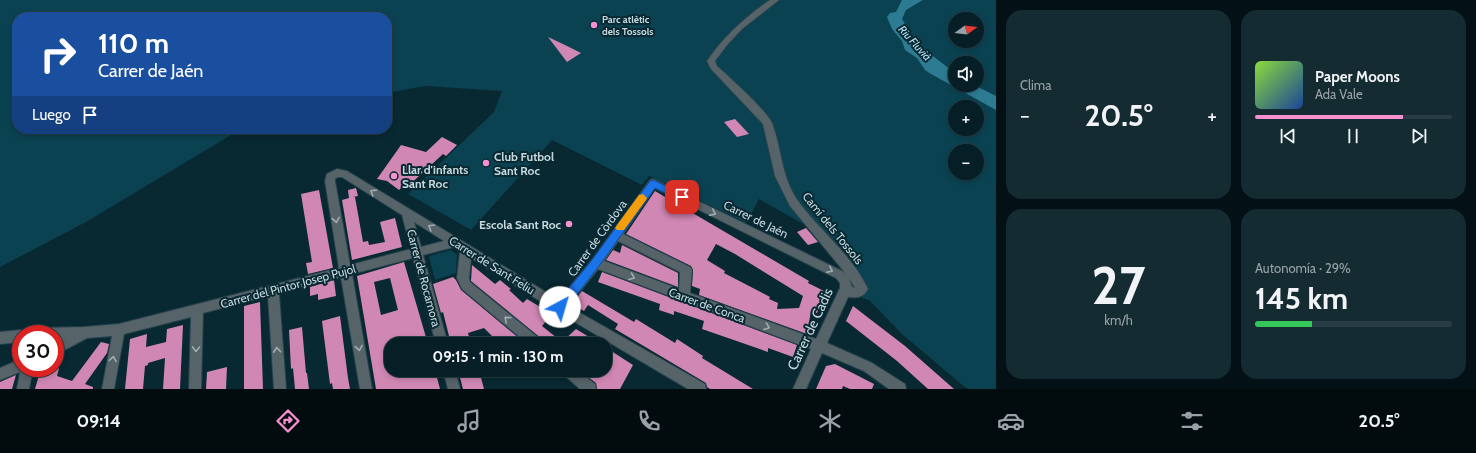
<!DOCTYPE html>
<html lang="es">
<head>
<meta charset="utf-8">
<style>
	body { margin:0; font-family:Cabin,sans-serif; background:#142b32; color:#f1f3f6; height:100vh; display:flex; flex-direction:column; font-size:15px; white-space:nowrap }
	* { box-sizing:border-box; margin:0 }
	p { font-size:13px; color:#98a2a7 }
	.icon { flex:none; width:22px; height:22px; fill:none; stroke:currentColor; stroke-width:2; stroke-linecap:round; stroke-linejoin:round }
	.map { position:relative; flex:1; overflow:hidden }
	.drawer { display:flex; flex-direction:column; gap:10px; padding:10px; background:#031015; width:480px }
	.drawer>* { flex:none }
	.guide { position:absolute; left:12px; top:12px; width:380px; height:122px; border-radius:16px; box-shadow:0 2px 6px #0003,0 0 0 1px #273c43; background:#1a4fa0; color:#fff; overflow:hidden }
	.needle { width:26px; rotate:75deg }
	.fabs { position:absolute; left:948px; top:12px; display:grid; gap:8px }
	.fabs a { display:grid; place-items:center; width:36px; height:36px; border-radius:50%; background:#061e26; box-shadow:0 2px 6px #0003,0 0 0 1px #273c43; font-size:20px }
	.speed { position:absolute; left:12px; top:325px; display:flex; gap:8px; font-size:20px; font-weight:700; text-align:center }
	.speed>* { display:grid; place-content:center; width:52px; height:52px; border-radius:50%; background:#061e26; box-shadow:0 2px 6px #0003,0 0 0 1px #273c43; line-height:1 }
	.speed .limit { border:6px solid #d22; background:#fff; color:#111 }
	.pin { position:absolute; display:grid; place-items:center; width:34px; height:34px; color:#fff; margin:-17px; border-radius:8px; box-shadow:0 2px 6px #0006 }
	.me { position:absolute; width:44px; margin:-22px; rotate:39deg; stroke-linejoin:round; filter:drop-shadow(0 0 3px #0008) }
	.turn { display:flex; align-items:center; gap:14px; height:84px; padding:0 20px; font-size:18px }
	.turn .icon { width:52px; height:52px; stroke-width:2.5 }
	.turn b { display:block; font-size:28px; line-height:34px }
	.then { display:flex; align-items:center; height:38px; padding:0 20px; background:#0003; gap:8px; font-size:15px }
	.big { font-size:30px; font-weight:700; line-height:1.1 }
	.drawer .widget { flex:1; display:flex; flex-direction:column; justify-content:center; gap:6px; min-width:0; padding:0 14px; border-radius:16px; background:#142b32 }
	.drawer .dial { align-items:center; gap:0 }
	.dial b { font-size:52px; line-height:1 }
	.song { display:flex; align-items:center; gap:12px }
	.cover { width:48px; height:48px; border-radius:6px; background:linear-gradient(135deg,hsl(90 70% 55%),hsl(220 70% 35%)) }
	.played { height:4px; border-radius:2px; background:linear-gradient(90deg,#f690cf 75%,#273c43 75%) }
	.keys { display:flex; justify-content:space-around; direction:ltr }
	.heat { display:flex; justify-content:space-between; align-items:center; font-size:22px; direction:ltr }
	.charge { height:6px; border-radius:3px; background:linear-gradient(90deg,#34c759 29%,#273c43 0) }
	.drawer .tiles { flex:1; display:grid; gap:10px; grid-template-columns:repeat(2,1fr) }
	.trip { position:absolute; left:384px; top:337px; width:228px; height:40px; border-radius:16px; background:#061e26; box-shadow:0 2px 6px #0003,0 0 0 1px #273c43; font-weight:700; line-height:40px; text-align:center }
	.tab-bar { display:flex; height:64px; justify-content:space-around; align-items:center; background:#020c0f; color:#98a2a7 }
	.tab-bar .icon { width:28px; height:28px }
	.tab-bar .selected { color:#f690cf }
	.tab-bar b { font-size:18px; color:#f1f3f6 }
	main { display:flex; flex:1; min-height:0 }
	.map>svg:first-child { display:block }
</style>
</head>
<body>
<main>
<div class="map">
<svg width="996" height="389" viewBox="0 0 996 389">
	<rect width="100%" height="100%" fill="#082832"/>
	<!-- green -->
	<path fill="#0b4251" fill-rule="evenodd" d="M0,0H996V389H968L960,383L903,335L869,300L862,298L858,287L807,226L759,199L746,223L649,176L642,185L552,140L471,230L408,194L494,112L502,91L425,86L387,93V17H17V129H241L86,222L0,267ZM955,19H977V41H955ZM955,63H977V85H955ZM955,107H977V129H955ZM955,151H977V173H955Z
		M451,250L457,255L456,273L435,280L429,256Z"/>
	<!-- water -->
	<path fill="#2d7b93" d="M902,0H923L906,10L902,19L916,43L955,73V85H974L996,96V110L931,74L925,70L917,58L905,50L902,41L892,29L887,17L890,13L896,12Z"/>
	<!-- building -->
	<path fill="#d087b3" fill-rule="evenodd" d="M548,37L565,45L581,53L567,62Z
		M735,119L749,134L737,137L724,122Z
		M442,137L457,145L446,156L443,154L406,188L403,186L399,190L387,181L377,179L401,145L426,152Z
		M356,188L358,196L353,197H355L363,242L368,241L369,245L385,242L380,222L395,218L402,247L352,260L342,200L349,198L348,190Z
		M319,190L333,268L308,274L306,263L312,262L301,194Z
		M655,191L809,281L808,283L826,292L817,313L811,311L807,334L699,295L700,289L692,286L693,270L691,266L626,234ZM716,244L735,254L803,296L799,308L777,309L778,303L769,299L770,297L724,273L725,271L707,260Z
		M806,228L818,242L808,245L797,232Z
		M622,245L678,273V287L606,260L613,250L620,253Z
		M404,262L428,344H391V375L409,370H435L440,389H376L357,276ZM390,278L398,310L381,315L374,282Z
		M472,265L495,284L500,280L511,289L509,290L523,303L527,299L552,314L542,326L562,342L576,329L589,337L583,344H544L542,339L471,281Z
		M602,272L797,345L793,357L768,348V352L702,329L704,321L674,311V315L659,310L660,304L598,282Z
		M453,277L456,280L461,290L526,344H500L484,328L468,333L471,344H451L443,312L441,313L433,284Z
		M334,280L336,296L318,300V294L310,296V287Z
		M582,291L634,322L636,319L675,343L677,339L703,356L702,358L753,389H710L707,387L706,383L615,329L618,324L588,305L584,311L572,304Z
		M260,302L263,389H244V306Z
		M853,306L905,346L954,389H928L897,361L846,321Z
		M340,316L348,378L350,389H333L332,383L330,384L322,321Z
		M183,325L180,389H163L165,358L148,363V365L145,366L143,389H125L130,339L147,334L146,347L166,342L167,329Z
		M302,327L306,373H307L309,389H295L293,368L291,369L289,330Z
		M101,342L109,344L107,353L85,384L93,387V389H35L41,368H59L57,376L72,381Z
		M605,347L633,365L620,389H597L596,383L579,370H605Z
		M835,364L874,384L872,389H850L843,386L842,389H816L826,366Z
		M227,367L226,389H206L207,372Z
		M458,370H479L484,389H463Z
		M16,375L12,389H0V382Z"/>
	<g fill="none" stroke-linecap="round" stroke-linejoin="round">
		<!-- street casing -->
		<g stroke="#26444d" stroke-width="2">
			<path id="street" d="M770,0H779L742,29L727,45L715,61L717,66C729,77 767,111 772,123C782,149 781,177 798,201C820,231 852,255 868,289C863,298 857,298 848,297L827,343L872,363L905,384L906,389H889L864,371L822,353L806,389H793L811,349L598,269L568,306L705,384L706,389H688L556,311L471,258L469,278L470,282L541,340L543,344H528L462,289L457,278L460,251L454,247L423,255L448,344H436L413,258L352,274L372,389H360L341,277L279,293L286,389H274L268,296L203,313L201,389H189L191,317L124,334L114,389H102L112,336L87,338L55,355V343L62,339H55V334H31L33,330L37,328L84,327L119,324L339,268L325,181L327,174L337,169L347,171L559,300L592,260L650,180L653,179L844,272L847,275L790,206L775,176L763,124L711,69L707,61C724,36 745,17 770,0ZM338,177H342L402,215L411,249L350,265L335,181V179ZM655,188L836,278L840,283V288L816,339L690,293L692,270L690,267L623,234ZM414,222L444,241L421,247ZM618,241L680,272L679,289L604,261ZM849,278L855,288L852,287Z
				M21,330L26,334H21V342L0,344V332Z
				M21,359V368H33L29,389H17L20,372L0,380V368Z
				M443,370H455L460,389H448Z
				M561,370H577L595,384L596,389H580L563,374Z"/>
		</g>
		<!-- street -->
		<use href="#street" fill="#566368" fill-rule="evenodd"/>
	</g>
	<!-- one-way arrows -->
	<defs><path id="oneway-chevron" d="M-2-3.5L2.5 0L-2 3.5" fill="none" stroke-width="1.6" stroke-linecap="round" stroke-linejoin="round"/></defs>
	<g stroke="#9faeb4">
		<use href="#oneway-chevron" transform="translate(373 192) rotate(-148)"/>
		<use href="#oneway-chevron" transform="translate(713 213) rotate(26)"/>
		<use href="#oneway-chevron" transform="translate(336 220) rotate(80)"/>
		<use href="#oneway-chevron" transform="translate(431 227) rotate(-149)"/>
		<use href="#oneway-chevron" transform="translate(830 270) rotate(26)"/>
		<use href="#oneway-chevron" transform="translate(632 277) rotate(21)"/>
		<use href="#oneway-chevron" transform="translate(507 319) rotate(-140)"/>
		<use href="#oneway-chevron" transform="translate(767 327) rotate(20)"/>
		<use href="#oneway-chevron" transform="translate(359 348) rotate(80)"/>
		<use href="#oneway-chevron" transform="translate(196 349) rotate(91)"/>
		<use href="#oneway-chevron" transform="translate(277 350) rotate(-94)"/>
		<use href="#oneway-chevron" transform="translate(113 359) rotate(-79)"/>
	</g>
	<!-- route -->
	<path fill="#1a73e8" stroke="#114b97" d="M653,180L685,195L686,197L685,200H679L655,188L599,266L564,311L560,312L556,311L555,307L556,304L592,260L650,181Z"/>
	<!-- slow -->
	<path fill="#f59e0b" d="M643,194L647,198L646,200L624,230H617L615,228L617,225L639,195Z"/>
	<!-- markers -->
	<g fill="#f690cf" stroke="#082832" stroke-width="1.5">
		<circle cx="594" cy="25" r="4"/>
		<circle cx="486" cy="163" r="4"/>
		<circle cx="394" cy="176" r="4"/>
		<circle cx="569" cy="224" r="4"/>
	</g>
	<g text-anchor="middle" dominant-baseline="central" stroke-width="4" stroke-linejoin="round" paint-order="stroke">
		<!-- far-poi labels -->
		<g font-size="10" font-weight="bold" fill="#c6d7dd" stroke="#082832" text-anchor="start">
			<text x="602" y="19">Parc atlètic<tspan x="602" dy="12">dels Tossols</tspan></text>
		</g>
		<!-- far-water labels -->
		<g font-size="11" font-style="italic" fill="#b6e5f6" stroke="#082832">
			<text transform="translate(915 43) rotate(48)">Riu Fluvià</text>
		</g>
		<!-- poi labels -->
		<g font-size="12" font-weight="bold" fill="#c6d7dd" stroke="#082832" text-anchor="start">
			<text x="494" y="156">Club Futbol<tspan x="494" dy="14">Sant Roc</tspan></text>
			<text x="402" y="169">Llar d'infants<tspan x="402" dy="14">Sant Roc</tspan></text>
			<text x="561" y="224" text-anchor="end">Escola Sant Roc</text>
		</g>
		<!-- street labels -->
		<g font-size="12" fill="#c6d7dd" stroke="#082832">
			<text transform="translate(756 219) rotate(26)">Carrer de Jaén</text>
			<text transform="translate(833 228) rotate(51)">Camí dels Tossols</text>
			<text transform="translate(597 238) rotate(-54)">Carrer de Còrdova</text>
			<text transform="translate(492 265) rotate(32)">Carrer de Sant Feliu</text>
			<text transform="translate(424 278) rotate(75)">Carrer de Rocamora</text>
			<text transform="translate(288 286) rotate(-15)">Carrer del Pintor Josep Pujol</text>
			<text transform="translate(707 305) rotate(20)">Carrer de Conca</text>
		</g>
		<!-- near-street labels -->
		<g font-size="14" fill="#c6d7dd" stroke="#082832">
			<text transform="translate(810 329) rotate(-65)">Carrer de Cadis</text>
		</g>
	</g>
</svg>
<div class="fabs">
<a><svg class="needle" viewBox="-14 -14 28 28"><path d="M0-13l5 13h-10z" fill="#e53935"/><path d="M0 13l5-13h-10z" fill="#98a2a7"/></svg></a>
<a><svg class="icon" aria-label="sound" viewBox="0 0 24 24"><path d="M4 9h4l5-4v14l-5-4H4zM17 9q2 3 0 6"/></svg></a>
<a>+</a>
<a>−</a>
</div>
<div class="speed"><div class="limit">30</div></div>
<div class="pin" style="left:682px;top:197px;background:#d93025"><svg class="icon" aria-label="arrive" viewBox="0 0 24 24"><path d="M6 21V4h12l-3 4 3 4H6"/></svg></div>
<svg class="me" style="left:560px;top:307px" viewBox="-20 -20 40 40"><circle r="19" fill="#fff"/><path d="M0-13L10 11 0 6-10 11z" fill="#1a73e8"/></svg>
<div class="trip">09:15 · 1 min · 130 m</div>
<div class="guide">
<div class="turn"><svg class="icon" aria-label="right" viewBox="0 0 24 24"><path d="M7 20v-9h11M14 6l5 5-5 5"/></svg><div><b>110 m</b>Carrer de Jaén</div></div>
<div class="then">Luego<svg class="icon" aria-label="arrive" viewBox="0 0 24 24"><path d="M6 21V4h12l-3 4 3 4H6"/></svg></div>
</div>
</div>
<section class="drawer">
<div class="tiles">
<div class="widget"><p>Clima</p>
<div class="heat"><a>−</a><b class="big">20.5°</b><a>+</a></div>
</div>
<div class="widget">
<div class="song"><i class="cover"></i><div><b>Paper Moons</b><p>Ada Vale</p></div></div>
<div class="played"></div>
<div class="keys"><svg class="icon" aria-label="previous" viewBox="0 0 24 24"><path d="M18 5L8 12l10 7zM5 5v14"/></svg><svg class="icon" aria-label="pause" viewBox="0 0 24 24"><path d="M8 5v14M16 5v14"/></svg><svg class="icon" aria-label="next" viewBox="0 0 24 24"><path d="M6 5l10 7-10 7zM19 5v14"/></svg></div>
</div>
<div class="widget dial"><b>27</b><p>km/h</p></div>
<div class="widget"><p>Autonomía · 29%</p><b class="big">145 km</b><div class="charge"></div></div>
</div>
</section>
</main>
<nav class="tab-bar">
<b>09:14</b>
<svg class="icon selected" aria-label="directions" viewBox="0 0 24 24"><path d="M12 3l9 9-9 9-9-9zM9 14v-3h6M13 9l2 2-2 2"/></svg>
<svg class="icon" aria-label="music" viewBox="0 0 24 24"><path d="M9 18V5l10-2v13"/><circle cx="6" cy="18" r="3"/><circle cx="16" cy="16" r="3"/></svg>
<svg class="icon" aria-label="phone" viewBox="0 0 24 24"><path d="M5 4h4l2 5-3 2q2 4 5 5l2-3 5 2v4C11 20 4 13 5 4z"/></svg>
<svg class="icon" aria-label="climate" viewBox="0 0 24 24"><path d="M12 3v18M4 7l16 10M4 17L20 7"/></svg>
<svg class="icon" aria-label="car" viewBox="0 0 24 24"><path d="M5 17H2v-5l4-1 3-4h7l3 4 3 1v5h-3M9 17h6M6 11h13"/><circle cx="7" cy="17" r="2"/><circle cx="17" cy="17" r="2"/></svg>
<svg class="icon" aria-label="filters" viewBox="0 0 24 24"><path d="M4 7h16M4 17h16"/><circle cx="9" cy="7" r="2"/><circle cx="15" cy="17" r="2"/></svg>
<b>20.5°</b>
</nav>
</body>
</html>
